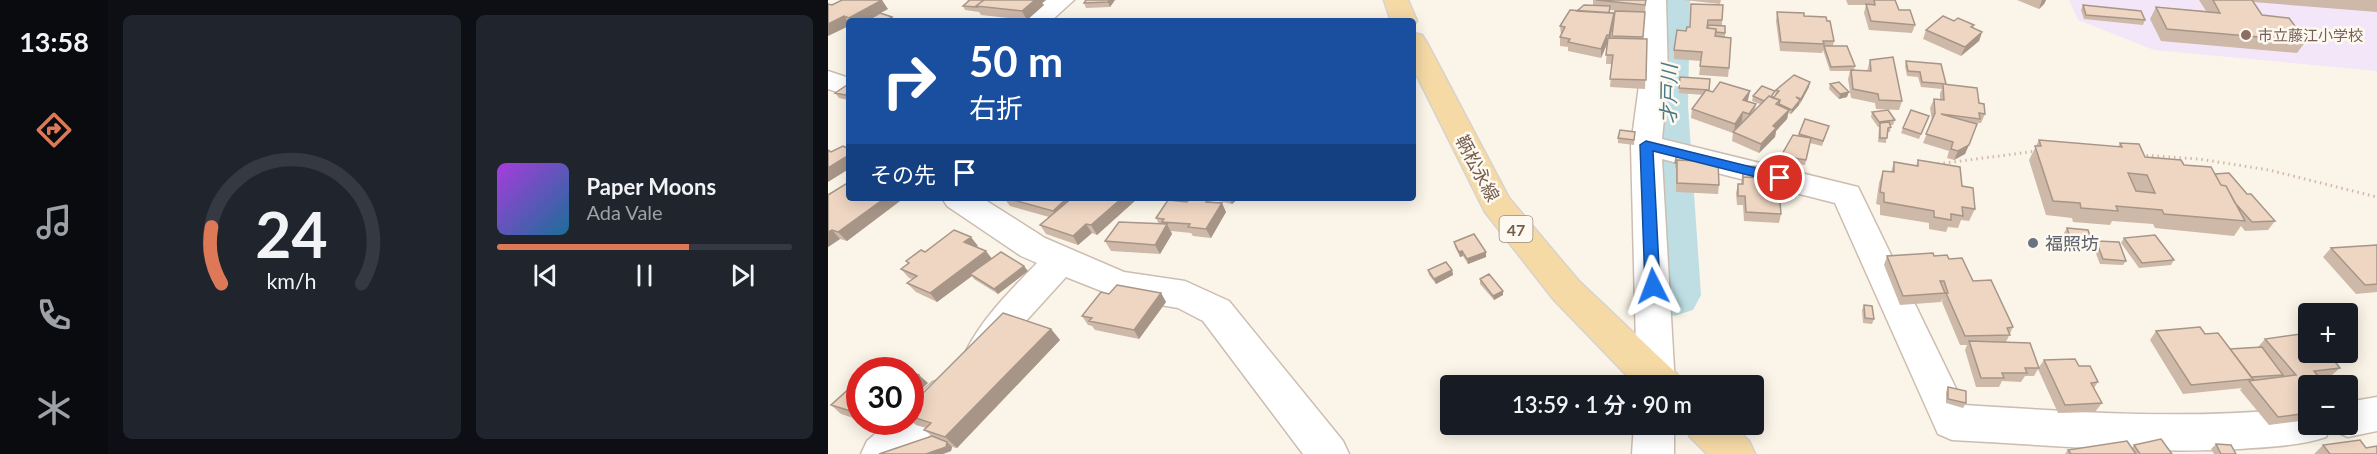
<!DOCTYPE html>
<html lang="ja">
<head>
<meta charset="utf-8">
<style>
	body { margin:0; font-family:Lato,"Noto Sans JP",sans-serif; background:#20242c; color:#f1f3f6; height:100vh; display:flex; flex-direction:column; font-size:22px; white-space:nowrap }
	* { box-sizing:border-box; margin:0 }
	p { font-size:20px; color:#9ea1a6 }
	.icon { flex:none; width:33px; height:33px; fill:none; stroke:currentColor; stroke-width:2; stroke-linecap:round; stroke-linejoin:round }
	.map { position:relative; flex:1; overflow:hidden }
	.panel { display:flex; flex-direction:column; gap:15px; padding:15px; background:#0d0f14; width:720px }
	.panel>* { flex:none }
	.banner { position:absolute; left:18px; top:18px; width:570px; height:183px; border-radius:6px; box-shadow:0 3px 15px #0003; background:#1a4fa0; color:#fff; overflow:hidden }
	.fabs { position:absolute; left:1470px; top:303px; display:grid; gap:12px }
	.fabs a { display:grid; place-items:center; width:60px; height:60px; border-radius:6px; background:#171b24; box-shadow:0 3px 15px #0003; font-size:30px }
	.speed { position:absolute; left:18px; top:357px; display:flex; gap:12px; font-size:30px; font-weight:700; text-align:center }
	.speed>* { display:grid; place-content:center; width:78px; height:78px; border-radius:50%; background:#171b24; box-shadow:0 3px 15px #0003; line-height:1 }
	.speed .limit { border:9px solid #d22; background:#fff; color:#111 }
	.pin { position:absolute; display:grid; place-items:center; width:51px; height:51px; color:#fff; margin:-26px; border:3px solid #fff; border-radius:50%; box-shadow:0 2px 6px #0007 }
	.me { position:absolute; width:66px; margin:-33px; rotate:357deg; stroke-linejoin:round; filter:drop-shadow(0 0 4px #0008) }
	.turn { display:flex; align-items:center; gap:21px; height:126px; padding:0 24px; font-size:27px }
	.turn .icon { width:78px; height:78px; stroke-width:2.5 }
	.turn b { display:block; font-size:42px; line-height:51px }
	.then { display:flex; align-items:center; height:57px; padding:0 24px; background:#0003; gap:12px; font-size:22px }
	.panel .tile { flex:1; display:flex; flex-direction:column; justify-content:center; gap:9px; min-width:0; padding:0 21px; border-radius:9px; background:#20242c }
	.panel .dial { align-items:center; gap:0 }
	.dial svg { height:156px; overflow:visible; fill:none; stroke:#363941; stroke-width:7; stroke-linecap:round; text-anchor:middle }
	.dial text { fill:#f1f3f6; stroke:none }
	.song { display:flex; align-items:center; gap:18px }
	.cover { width:72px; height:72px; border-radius:9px; background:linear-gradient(135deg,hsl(280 70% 55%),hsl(200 70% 35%)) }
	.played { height:6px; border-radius:3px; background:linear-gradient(90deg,#dd7957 65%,#363941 65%) }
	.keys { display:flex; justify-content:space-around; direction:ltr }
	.panel .tiles { flex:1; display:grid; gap:15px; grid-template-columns:repeat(2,1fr) }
	.trip { position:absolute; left:612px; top:375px; width:324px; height:60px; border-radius:6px; background:#171b24; box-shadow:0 3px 15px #0003; font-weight:600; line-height:60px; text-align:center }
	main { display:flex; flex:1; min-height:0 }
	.tabs { display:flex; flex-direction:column; width:108px; justify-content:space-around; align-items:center; background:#090b0e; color:#9ea1a6 }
	.tabs .icon { width:42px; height:42px }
	.tabs .current { color:#dd7957 }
	.tabs b { font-size:27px; color:#f1f3f6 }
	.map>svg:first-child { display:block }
</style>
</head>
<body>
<main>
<nav class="tabs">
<b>13:58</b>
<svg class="icon current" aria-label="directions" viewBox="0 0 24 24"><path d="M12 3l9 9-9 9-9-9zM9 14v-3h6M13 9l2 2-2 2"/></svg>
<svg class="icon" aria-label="music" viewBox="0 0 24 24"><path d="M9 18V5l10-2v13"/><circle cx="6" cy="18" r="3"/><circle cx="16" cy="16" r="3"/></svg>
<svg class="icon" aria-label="phone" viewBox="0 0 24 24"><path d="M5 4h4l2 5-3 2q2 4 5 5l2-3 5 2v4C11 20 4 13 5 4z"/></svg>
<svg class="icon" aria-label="climate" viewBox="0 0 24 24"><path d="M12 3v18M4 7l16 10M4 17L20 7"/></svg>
</nav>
<section class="panel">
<div class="tiles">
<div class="tile dial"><svg viewBox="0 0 100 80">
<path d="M14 69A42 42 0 1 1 86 69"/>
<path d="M14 69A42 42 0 0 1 9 40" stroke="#dd7957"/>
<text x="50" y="56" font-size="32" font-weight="700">24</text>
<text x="50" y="72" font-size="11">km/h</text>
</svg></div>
<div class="tile">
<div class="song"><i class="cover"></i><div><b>Paper Moons</b><p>Ada Vale</p></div></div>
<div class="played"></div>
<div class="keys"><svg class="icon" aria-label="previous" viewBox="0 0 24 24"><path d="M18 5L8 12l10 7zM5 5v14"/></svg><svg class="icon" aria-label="pause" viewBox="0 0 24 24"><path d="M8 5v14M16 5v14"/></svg><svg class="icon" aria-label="next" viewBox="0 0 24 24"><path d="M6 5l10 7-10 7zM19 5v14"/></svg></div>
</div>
</div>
</section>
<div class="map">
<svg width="1549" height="454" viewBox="0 0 1549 454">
	<rect width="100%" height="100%" fill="#fbf5e9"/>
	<!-- education -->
	<path fill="#f2e6f8" d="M1241,0H1549V71L1326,50L1250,20Z"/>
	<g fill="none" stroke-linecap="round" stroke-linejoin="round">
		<!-- river -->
		<path fill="#bedee4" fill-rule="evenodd" d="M824,0H862L860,106L873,295L865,310L846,316L827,310L819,295L816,106Z"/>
		<!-- street casing -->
		<g stroke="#cdbdb0" stroke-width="3">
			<path id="street" d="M218,0H246L223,21H194Z
				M814,0H838L840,78L834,139L1030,187L1136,405C1251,412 1365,421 1480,407V424H1520V402L1549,397V431L1520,437L1506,431L1503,426L1498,437C1471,446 1441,447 1412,449C1316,454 1220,445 1124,440L1110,434L1007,203L834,159L847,386H809L803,145L812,78Z
				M0,71L21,78V96L0,89Z
				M114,198H154L217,238L296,272L357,281L401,301L515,441L521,454H475L375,321L350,308L291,298L238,277L198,321L170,362L157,366L144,362L138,351C155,317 183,290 209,263L193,256L119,206Z
				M119,377L133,382L139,394L133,406L82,454H33L39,441L61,422H82V402L105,382Z
				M806,424H846V454H804Z"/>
		</g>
		<!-- primary casing -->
		<g stroke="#d8d2cd" stroke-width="3">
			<path id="primary" d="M556,0H580L589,21L585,26V21H563Z
				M585,33L594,35L598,41L681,198L750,280L849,374L854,386H809L726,300L657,212L585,68Z
				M856,424H904L921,441L927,454H879L862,437Z"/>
		</g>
		<!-- path -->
		<path stroke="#d4b9a5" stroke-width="3" stroke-dasharray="1.5 4" stroke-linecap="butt" d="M1313,155L1371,159L1441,170L1549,197
			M1110,164L1209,151"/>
		<!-- street -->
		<use href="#street" fill="#fff" fill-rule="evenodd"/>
		<!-- primary -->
		<use href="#primary" fill="#f5daa6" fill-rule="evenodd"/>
	</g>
	<!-- wall -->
	<path fill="#ceb8a8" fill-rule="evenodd" d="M139,0H218L214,3L216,5L199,20L153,15L151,12L137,10L135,6L140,1Z
		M258,0H287L282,7L258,8L256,3Z
		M765,0H818L815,39H819L817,89L782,87L784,64H778L779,44L773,58L740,51V47L732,46V37L733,35L732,26L749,11L765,6ZM782,10L791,11L784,38H783Z
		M856,0H893L892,4Z
		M1018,0H1067L1071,10L1087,25L1084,33L1041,30L1036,13L1038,5H1020Z
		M1189,0H1218L1216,4L1211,9Z
		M1371,0H1549V12L1425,2L1434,15L1478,41L1469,53L1333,41L1322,19L1328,7L1378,11Z
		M863,4L894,20V26H897V37L901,68L900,77L871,75L873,61L846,59V50L858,31L862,27Z
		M4,5L60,9L37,21H21V26Z
		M1255,5L1317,20L1315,25L1256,19L1253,10Z
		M949,12L976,16L1006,41L1005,46L1027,66L1026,70L1039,71L1042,60L1074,101L1071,110L1048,109L1047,103L1023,98L1020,79L1022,71H1002L995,50L994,53L952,51L948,21Z
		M1126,21L1146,25L1145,28L1154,32L1151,41L1133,56L1095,39L1098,30Z
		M1078,61L1151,103L1157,114L1153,123H1150L1147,128L1137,154L1126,160L1119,158L1121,151L1095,143L1104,121L1102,108L1106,99H1112V93L1114,89L1093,87L1090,77L1079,76L1077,66Z
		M852,77L885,92L922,91L919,101L928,104L927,110L932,104L924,101L925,96H947L948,90L981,87L971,105L963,114L960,113L959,119L948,131L947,137L931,153L904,141L905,133L863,118L864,109L875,95L851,93Z
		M1002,84L1019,97L1011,99L1001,89Z
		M19,85L20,100L11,98L7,93Z
		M1044,112L1067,120L1065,125H1063L1062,132H1059L1058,143L1050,142L1051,127H1050L1043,117Z
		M1101,116L1091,139L1073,133L1075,128Z
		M1001,126L994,146L982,143L977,165L952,161L953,156L970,136L971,134Z
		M807,132L806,145L790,143V138Z
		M1211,140L1290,147L1292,143L1317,157L1356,165L1387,174L1419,194L1447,221L1440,230L1417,231L1413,226L1406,236L1327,228L1325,224L1284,221L1282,225L1245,222L1244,218L1218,215L1201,160Z
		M1090,160L1134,186L1147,209L1141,221L1133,220L1130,228L1120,227L1118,232L1101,229V223L1052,215V205L1048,204L1051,183L1055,171L1063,172L1066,162L1088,166Z
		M871,161L891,185L890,194L848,192V168H847V163Z
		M915,166L947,178L948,168L957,177L956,182L950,181L953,214L951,223L916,221L915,205H909L908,193L910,184H913Z
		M0,195L72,201L19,241L12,239L0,247Z
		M176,198H308L309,199L269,235L264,233L250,245L218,234L212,225L221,217L182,206Z
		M351,198H411L404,204L381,199L383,202L398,212L383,238L365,236L363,233L343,231L344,234L332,254L283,251L277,241L331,224L328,218L359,202L362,198L356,200Z
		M1239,228L1265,245L1262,250L1241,248L1236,233Z
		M1296,238L1346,260L1343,265L1311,268L1293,243Z
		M1268,241L1298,261L1295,265L1272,264L1265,246Z
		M626,242L658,252V257L640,264L635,256L632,257L627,247Z
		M1549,245V292L1528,294L1495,257L1503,248Z
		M150,246L148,247L164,259L200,271L170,294L146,279L144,276L109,302L88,292L79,283L85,279L81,278L73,269L80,264L78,261L97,252Z
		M1059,256H1106L1121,259L1145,281L1185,327L1178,342L1211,367L1216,360L1251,366L1270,382L1266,388L1274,403L1267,412L1230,413L1210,369L1206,376H1197L1193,382L1174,381L1171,387H1148L1137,350L1139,345H1132L1114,302L1115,298L1113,302L1072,305L1056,265Z
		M600,270H624L625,275L608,284L601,275Z
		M652,279L675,291V295L666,300L652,284Z
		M333,293L338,302L311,339L267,330L264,326L260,325L254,316L281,294Z
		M1036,305L1046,319L1044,324L1035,323L1034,310Z
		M223,329L232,340L129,448L124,447L123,451L115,454H51L104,436L96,430L98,428L88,425L82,420V406Z
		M1328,331L1377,334L1402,349L1430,347L1437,339L1512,368L1503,376L1492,378L1480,386V420L1441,425L1412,390L1414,388L1355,394L1322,340Z
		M32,379V420L13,414L3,405Z
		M1120,387L1138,403L1135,408L1118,403V392Z
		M37,422H61L55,427Z
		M1388,444L1408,454H1386L1383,449Z
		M1306,445L1344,454H1237L1240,450L1304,448Z
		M1495,445L1538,448L1549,454H1486Z"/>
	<!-- shaded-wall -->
	<path fill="#a79688" d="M54,0L60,9L37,21H24L21,18Z
		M207,0H218L214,3L216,5L199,20L194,11Z
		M281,0H287L282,7L280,2Z
		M1214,0H1218L1216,4L1211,9Z
		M786,13V22L781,44V36Z
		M16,16L21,22V26L0,36V24Z
		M64,17L67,21H58Z
		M1154,32L1151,41L1133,56L1137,47Z
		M779,35V44L773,58V49Z
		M982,82L981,87L972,104L973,99Z
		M922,91L920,100L914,109L915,100Z
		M1021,92L1019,97L1011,99L1012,94Z
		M21,93V100H20L17,95Z
		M972,100L971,105L963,114L964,110Z
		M961,110L959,119L948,131L947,137L931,153L933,144L945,126Z
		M915,112L914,121L906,133L907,124Z
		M1141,145L1137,154L1126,160L1130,151Z
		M21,155V169L0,182V168Z
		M57,198H69L72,201L19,241L10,232Z
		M239,198H255L231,220L225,211Z
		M294,198H308L309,199L269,235L263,225Z
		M401,198H411L404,204Z
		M394,203L398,212L383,238L378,229Z
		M258,224L264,233L250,245L245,236Z
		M339,224L344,234L332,254L327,245Z
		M4,230L12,239L0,247V232Z
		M143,237L150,246L143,251L136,242Z
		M158,251L165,260L142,274L144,276L109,302L102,293Z
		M634,251L635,256L632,257L631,252Z
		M658,252V257L640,264L639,259Z
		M196,266L200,271L170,294L166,289Z
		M624,270L625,275L608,284L606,279Z
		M675,291V295L666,300L665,296Z
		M333,293L338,302L311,339L306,330Z
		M223,329L232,340L129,448L117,437Z
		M91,375L100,383L82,400V383Z
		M48,422H61L55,427Z
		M119,442L124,447L123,451L115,454H98Z"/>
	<!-- building -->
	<path fill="#efd6c3" stroke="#a79688" stroke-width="1.5" fill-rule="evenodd" d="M14,0H54L21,18L16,16L0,24V4L4,5Z
		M142,0H156L148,6L149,7L135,6Z
		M156,0H207L194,11L148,6Z
		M258,0H281L280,2L256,3Z
		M768,0H818L817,5Z
		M1046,0H1067L1071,10H1082L1087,25L1043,21L1038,4L1047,5Z
		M1385,0H1424L1434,15L1461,18L1478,41L1339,29L1328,7L1392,13Z
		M863,4L895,5L894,20H880L879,28L888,29L887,36L903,38L901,68L872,66L874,52L846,50L849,30L858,31L859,27H862Z
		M756,5L782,6L781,13L749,11Z
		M1255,5L1313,11L1317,20L1258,15Z
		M742,10L786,13L781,36L779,35L773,49L740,42L742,39L732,37L737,27L732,26Z
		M787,11L817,12L815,37L784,36Z
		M949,12L976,13V16L998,17L999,21H1002L1006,41H995L996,44L953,42Z
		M52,13L64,17L59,20L55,19L52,21H38Z
		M1115,16L1126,21L1130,18L1146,25L1143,27L1154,32L1137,47L1098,30Z
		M880,25L897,26V33L888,32V29L880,28Z
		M780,38L819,39L818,80L782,79L785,55H778Z
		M996,46H1019L1027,66L1003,67Z
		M1065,57L1074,101L1051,100L1050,94L1025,89L1023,70L1043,71L1042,60Z
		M1078,61L1113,64L1118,84L1094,82L1092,72L1080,71Z
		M966,75L982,82L973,99L968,97L972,100L964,110L951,104L952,100L945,98L951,91L948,90Z
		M852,77L882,79L881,90L851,88Z
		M892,82L922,91L915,100L928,104L921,114L915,112L907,124L864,109L878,90L885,92Z
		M1011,82L1021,92L1012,94L1002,84Z
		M1115,84L1149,88L1151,103L1156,104L1157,114L1151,113L1152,119L1113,114L1149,124L1141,145L1130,151L1123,149L1125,142L1098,134L1107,113L1106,99L1116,100Z
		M19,85L21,86V93L17,95L7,93Z
		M934,86L947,91L943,97L941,96L936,101L925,96Z
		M941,96L952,100L948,104L961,110L945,126L948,128L933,144L905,132Z
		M1060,110L1067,120L1051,122L1044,112Z
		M1083,110L1101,116L1093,134L1075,128Z
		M977,119L1001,126L995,141L971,134Z
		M1061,122L1063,127L1060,128L1059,138H1052V123Z
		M792,130L807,132L806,140L790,138Z
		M965,135L983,138L978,160L953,156Z
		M1211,140L1294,147L1292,143L1311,144L1317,157L1353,160L1356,165L1383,167L1393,185L1398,186L1417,221L1336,214L1334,210L1288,206L1290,211L1253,208L1252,203L1225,201L1207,146H1213ZM1300,173L1319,175L1327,193L1308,191Z
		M15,146L21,149V155L0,168V150L3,152Z
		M849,153L872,156L871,161L849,160V163H847Z
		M849,160L890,162L891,185L849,183Z
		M1090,160L1132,167L1134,186L1145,188L1147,209L1134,207L1135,216L1123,214V220L1106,217V211L1056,202V193L1052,192L1055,171L1066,172V162L1090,166Z
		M915,166L946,167L947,178L915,177Z
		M948,168L956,169L957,177L949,176Z
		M1401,173L1419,194H1423L1447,221L1424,222L1407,203L1398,186L1393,185L1387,174Z
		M915,177L950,179L953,214L918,212L917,196H910V184H915Z
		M21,182V198H57L10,232L4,230L0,232V195Z
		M178,198H239L225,211Z
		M244,198H294L263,225L258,224L245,236L212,225Z
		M362,198H381L378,202L394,203L378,229L360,227L362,224L334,222L336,219L328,218L340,200L359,202Z
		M291,222L339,224L327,245L277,241Z
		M1239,228L1260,230L1265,245L1244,243Z
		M126,230L143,237L136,242L158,251L102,293L79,283L89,276L73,269L81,263L78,261L93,250L97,252Z
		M646,234L658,252L639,259L634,251L631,252L626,242Z
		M1327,235L1346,260L1314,263L1296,238Z
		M1268,241L1291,242L1298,261L1275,259Z
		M1549,245V284L1537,285L1503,248Z
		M173,252L196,266L166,289L142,274Z
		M1105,253L1106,256L1119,255L1121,259L1134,258L1145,281L1163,280L1185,327L1179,328L1182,335L1137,336L1118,293H1120L1116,281H1112L1117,293L1075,296L1059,256Z
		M618,262L624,270L606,279L600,270Z
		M661,274L675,291L665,296L652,279Z
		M289,285L333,293L306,330L261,321L264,318L254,316L273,292L281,294Z
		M1036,305L1044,306L1046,319L1037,318Z
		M175,313L223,329L117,437L96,430L103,423L82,416V406Z
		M1372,327L1377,334L1390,333L1425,379L1363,385L1328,331Z
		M1480,333V352H1499L1512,368L1486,371L1498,386H1480V413L1450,417L1421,381L1468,375L1437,339Z
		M1141,341L1202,343L1211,368H1197L1199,373H1174L1176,378H1153Z
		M1434,347L1455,375L1423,377L1402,349Z
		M1247,359L1251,366H1262L1270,382L1263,383L1274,403L1237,405L1216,360Z
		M51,362L78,370H41Z
		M82,372L91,375L82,383Z
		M32,379V414L3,405Z
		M1120,387L1138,391V403L1120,399Z
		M104,436L119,442L118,447L98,454H51Z
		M1333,439L1344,454H1312L1306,445Z
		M1532,440L1538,448L1549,446V454H1501H1502L1495,445Z
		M1299,441L1308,454H1243L1240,450Z
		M1388,444L1403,445L1408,454H1393Z"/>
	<!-- route -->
	<path fill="#1a73e8" stroke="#114b97" stroke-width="1.5" d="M818,141L952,174L959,178L952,183L825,151L832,286L830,290H820L817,286L812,145Z"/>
	<!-- markers -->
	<circle fill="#8d6e63" stroke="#fef9f0" stroke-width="2" cx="1418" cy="35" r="6"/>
	<circle fill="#6b7280" stroke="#fef9f0" stroke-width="2" cx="1205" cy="243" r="6"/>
	<g text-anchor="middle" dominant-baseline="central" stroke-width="5" stroke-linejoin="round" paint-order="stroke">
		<!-- far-education labels -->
		<g font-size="15" fill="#785e54" stroke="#fef9f0" text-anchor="start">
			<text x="1430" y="35">市立藤江小学校</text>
		</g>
		<!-- shield labels -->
		<rect fill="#fef9f0" stroke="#9e8c7f" stroke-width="1.5" x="671.5" y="216" width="33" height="26" rx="4.5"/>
		<g font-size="16" font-weight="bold" fill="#755d4e">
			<text x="688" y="229">47</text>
		</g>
		<!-- street labels -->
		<g font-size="18" fill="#755d4e" stroke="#fef9f0">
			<text transform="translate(650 168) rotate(62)">鞆松永線</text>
		</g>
		<!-- worship labels -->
		<g font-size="18" fill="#5b616d" stroke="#fef9f0" text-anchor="start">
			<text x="1217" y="243">福照坊</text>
		</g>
		<!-- water labels -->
		<g font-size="20" font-style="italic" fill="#497a86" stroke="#fef9f0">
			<text transform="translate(840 94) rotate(-89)">才戸川</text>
		</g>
	</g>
</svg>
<div class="fabs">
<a>+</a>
<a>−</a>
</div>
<div class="speed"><div class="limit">30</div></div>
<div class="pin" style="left:952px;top:178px;background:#d93025"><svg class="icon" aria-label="arrive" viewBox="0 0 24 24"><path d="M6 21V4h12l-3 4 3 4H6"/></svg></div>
<svg class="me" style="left:825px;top:286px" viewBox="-20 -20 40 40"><path d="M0-17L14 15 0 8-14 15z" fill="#1a73e8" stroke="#fff" stroke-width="4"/></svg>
<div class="trip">13:59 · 1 分 · 90 m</div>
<div class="banner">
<div class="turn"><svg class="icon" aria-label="right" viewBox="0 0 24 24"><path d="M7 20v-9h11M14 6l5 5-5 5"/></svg><div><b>50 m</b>右折</div></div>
<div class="then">その先<svg class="icon" aria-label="arrive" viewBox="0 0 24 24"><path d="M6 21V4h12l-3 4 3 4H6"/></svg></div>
</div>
</div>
</main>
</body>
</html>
